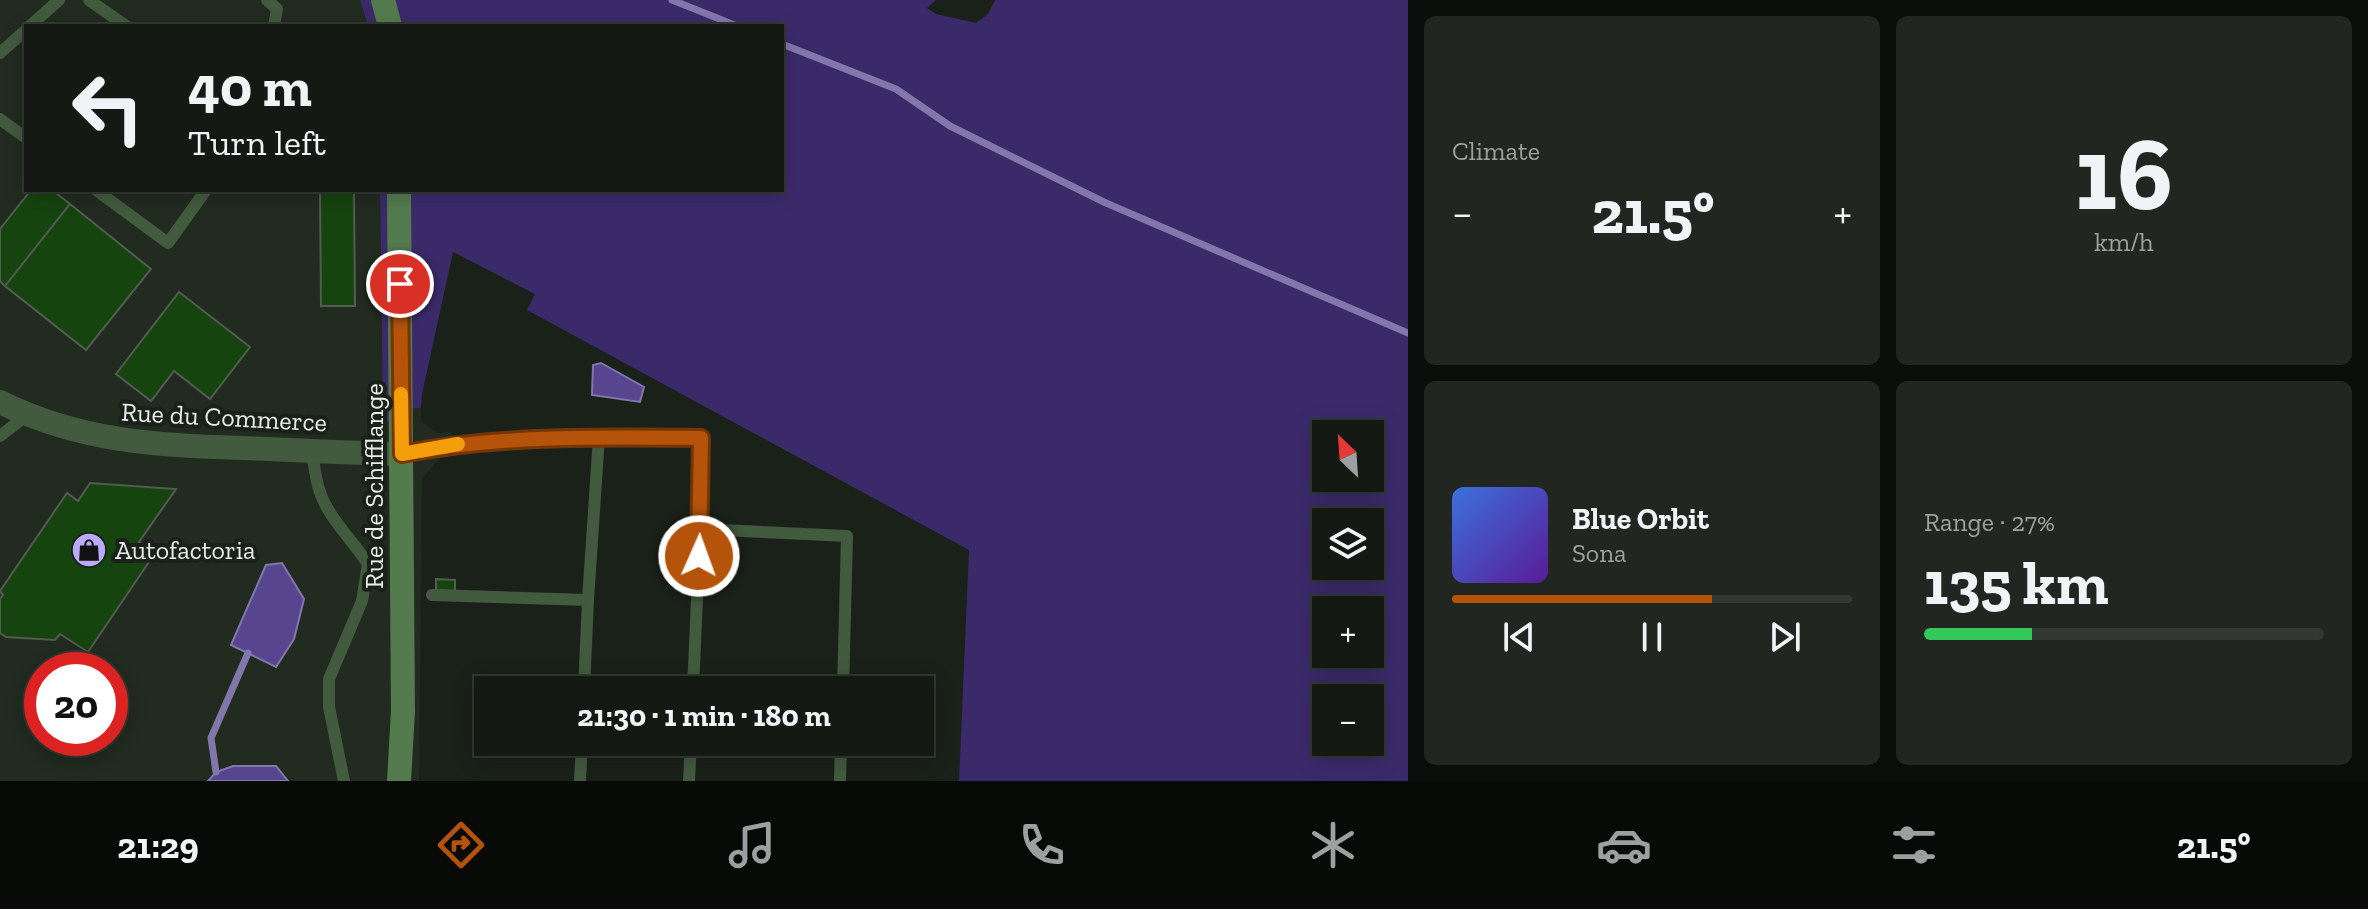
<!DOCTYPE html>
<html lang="en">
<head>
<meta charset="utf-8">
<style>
	body { margin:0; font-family:"Zilla Slab",serif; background:#212621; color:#f1f3f6; height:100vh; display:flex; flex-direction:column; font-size:30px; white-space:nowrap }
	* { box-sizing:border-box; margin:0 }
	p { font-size:26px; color:#9da0a0 }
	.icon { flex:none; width:44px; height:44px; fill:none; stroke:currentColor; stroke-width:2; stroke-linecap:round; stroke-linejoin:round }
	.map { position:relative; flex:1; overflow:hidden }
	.side { display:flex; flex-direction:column; gap:16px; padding:16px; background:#0b0e0a; width:960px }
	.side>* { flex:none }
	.top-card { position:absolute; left:24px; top:24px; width:760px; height:168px; border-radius:0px; box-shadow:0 4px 20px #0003,0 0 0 2px #333833; background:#141913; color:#f1f3f6; overflow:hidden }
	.needle { width:52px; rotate:335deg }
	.tools { position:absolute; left:1312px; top:420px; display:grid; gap:16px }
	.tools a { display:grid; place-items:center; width:72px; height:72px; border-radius:0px; background:#141913; box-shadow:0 4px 20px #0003,0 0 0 2px #333833; font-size:40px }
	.speed { position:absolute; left:24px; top:652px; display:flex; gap:16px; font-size:40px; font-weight:700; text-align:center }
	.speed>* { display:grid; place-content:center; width:104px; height:104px; border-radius:50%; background:#141913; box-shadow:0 4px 20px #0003,0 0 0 2px #333833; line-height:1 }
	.speed .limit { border:12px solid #d22; background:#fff; color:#111 }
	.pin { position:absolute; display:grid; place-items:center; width:68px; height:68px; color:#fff; margin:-34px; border:4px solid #fff; border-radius:50%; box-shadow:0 2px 8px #0007 }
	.me { position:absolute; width:88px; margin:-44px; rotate:2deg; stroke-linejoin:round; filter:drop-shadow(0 0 6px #0008) }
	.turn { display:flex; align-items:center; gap:28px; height:168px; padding:0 32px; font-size:36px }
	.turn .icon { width:104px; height:104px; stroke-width:2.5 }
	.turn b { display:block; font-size:56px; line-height:68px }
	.big { font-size:60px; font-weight:800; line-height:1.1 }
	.side .tile { flex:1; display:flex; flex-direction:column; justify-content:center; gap:12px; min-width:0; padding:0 28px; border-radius:12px; background:#212621 }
	.side .dial { align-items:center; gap:0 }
	.dial b { font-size:104px; line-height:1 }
	.song { display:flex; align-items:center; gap:24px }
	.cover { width:96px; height:96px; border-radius:12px; background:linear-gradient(135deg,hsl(220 70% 55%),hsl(270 70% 35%)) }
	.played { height:8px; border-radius:4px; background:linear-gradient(90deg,#b45309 65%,#333833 65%) }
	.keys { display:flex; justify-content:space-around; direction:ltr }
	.heat { display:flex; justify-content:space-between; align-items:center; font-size:44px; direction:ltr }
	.charge { height:12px; border-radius:6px; background:linear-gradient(90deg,#34c759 27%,#333833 0) }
	.side .tiles { flex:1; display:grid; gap:16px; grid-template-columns:repeat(2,1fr) }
	.trip { position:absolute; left:474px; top:676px; width:460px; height:80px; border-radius:0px; background:#141913; box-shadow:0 4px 20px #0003,0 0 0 2px #333833; font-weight:800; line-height:80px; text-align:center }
	.dock { display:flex; height:128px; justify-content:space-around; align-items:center; background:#080a08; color:#9da0a0 }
	.dock .icon { width:56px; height:56px }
	.dock .selected { color:#b45309 }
	.dock b { font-size:36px; color:#f1f3f6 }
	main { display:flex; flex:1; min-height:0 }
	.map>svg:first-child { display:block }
</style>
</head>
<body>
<main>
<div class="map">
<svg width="1408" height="781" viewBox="0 0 1408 781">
	<rect width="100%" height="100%" fill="#1a2119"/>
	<!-- built -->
	<path fill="#212b1f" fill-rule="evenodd" d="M0,0H360L368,26H26V190H380L383,425L402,410L421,408V421L438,433L452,432L454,456L440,458L422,479L419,781H0ZM42,670H110V738H42Z"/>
	<!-- green -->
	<path fill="#3b2a6a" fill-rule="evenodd" d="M360,0H936L927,8L936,14L976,23L988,14L995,0H1408V781H959L969,550L527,310L535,294L453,252L422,394L421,408L402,410L383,426L380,190H782V26H368ZM1326,434H1370V478H1326ZM1326,522H1370V566H1326ZM1326,610H1370V654H1326ZM1326,698H1370V742H1326Z"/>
	<!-- water -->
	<path fill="#574590" stroke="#8277aa" stroke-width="2" d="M601,363L644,387L640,402L592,395L593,365Z
		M282,563L304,599L294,639L276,667L231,645L266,565Z
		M233,766H276L288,781H208L216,772Z"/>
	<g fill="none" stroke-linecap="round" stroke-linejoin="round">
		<!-- stream -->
		<path stroke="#8277aa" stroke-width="7" d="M672,0L737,26
			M782,44L896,89L950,126L1106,203L1408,333
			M216,772L211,738L248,653"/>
	</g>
	<!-- building -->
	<path fill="#15440f" stroke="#535b52" stroke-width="2" d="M31,190H52L70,204L5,286L0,281V229Z
		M320,190H354L355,306H321Z
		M70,204L151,269L86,350L5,286Z
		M179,292L250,347L210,399L174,371L151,401L116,374Z
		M90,483L176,489L139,542L155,553L88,652L60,634L55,640L6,637L0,633V599L3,595L0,591L67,493L78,501Z
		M436,579L455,580V591L436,590Z"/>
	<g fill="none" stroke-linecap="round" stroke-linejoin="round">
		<!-- service -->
		<path stroke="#425a3e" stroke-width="12" d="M89,0L126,26
			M267,0L277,9L274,26
			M30,26L59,0
			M0,53L26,30
			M0,119L26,138
			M96,190L168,243L206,190
			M0,436L27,415
			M312,451C314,463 315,477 319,489C327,517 352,539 368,564L362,601L329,679V707L344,781
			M402,454C501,435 600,437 701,438L700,529L693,690
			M700,529L847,536L843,690
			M432,595L588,600L599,437
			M584,690L588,600
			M580,781L582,742
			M689,781L691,742
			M840,781L841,742"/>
		<!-- minor -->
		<path stroke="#425a3e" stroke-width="24" d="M0,402C81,442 156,445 243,448C296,450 349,453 402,454"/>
		<!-- secondary -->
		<path stroke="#547b4e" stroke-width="24" d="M383,0L390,26
			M399,781L403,711L399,190"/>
	</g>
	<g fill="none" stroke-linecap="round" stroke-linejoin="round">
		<!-- route casing -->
		<g stroke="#753606" stroke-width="20">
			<path id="route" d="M400,284L402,454C501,435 600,437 701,438L699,556"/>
		</g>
		<!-- route -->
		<use href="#route" stroke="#b45309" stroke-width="14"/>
		<!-- slow -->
		<path stroke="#f59e0b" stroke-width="14" d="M401,394L402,454L458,444"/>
	</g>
	<!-- icons -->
	<defs>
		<g id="shop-disc" transform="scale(1.8)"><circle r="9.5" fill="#b9abf7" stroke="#1a2119"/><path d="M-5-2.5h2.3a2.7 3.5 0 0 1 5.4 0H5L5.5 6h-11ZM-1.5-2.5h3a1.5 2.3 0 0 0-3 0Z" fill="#111"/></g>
	</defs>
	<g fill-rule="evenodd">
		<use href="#shop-disc" x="89" y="550"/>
	</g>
	<g text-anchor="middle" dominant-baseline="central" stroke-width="8" stroke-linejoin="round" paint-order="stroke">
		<!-- street labels -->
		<g font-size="26" fill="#e8ede8" stroke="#1a2119">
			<text transform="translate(224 417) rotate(3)">Rue du Commerce</text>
			<text transform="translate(374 486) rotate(-90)">Rue de Schifflange</text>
		</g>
		<!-- poi labels -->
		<g font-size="26" fill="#e8ede8" stroke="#1a2119" text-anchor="start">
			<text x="115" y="550">Autofactoria</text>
		</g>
	</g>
</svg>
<div class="tools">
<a><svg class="needle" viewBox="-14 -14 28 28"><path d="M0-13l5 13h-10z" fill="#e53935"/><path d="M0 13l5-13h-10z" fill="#9da0a0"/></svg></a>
<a><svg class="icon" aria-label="layers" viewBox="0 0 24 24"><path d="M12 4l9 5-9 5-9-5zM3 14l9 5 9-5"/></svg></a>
<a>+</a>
<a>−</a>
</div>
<div class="speed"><div class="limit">20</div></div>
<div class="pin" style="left:400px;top:284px;background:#d93025"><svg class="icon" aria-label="arrive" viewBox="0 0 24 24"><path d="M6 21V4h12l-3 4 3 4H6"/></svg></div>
<svg class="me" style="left:699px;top:556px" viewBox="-20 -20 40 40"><circle r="17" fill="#b45309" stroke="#fff" stroke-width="3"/><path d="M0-11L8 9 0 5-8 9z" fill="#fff"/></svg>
<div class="trip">21:30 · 1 min · 180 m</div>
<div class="top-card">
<div class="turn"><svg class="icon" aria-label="left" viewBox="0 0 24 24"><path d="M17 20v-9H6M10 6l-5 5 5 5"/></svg><div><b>40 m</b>Turn left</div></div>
</div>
</div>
<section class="side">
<div class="tiles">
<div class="tile"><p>Climate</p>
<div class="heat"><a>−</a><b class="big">21.5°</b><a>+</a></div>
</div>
<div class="tile dial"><b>16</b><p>km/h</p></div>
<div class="tile">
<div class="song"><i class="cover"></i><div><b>Blue Orbit</b><p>Sona</p></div></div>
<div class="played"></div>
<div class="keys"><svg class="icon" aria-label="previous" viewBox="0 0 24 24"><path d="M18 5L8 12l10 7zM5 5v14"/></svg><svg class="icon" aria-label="pause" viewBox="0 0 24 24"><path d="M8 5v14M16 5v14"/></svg><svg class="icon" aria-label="next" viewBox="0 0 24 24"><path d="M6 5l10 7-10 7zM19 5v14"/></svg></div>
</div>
<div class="tile"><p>Range · 27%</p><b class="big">135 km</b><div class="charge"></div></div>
</div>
</section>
</main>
<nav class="dock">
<b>21:29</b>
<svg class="icon selected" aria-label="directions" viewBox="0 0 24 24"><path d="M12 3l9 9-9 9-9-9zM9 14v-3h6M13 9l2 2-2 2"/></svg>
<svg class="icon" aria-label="music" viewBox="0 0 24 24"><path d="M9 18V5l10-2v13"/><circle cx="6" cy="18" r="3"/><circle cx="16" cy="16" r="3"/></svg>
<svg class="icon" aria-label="phone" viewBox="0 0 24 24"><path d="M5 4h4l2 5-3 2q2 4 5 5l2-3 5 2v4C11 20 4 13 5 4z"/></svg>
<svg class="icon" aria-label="climate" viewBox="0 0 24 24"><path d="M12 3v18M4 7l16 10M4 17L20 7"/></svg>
<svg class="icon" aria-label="car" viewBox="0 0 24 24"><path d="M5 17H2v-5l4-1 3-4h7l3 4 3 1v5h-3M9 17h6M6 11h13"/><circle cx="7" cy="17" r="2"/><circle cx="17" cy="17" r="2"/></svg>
<svg class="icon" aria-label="filters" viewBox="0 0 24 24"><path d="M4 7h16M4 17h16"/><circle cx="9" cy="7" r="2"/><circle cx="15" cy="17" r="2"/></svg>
<b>21.5°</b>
</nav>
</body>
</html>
